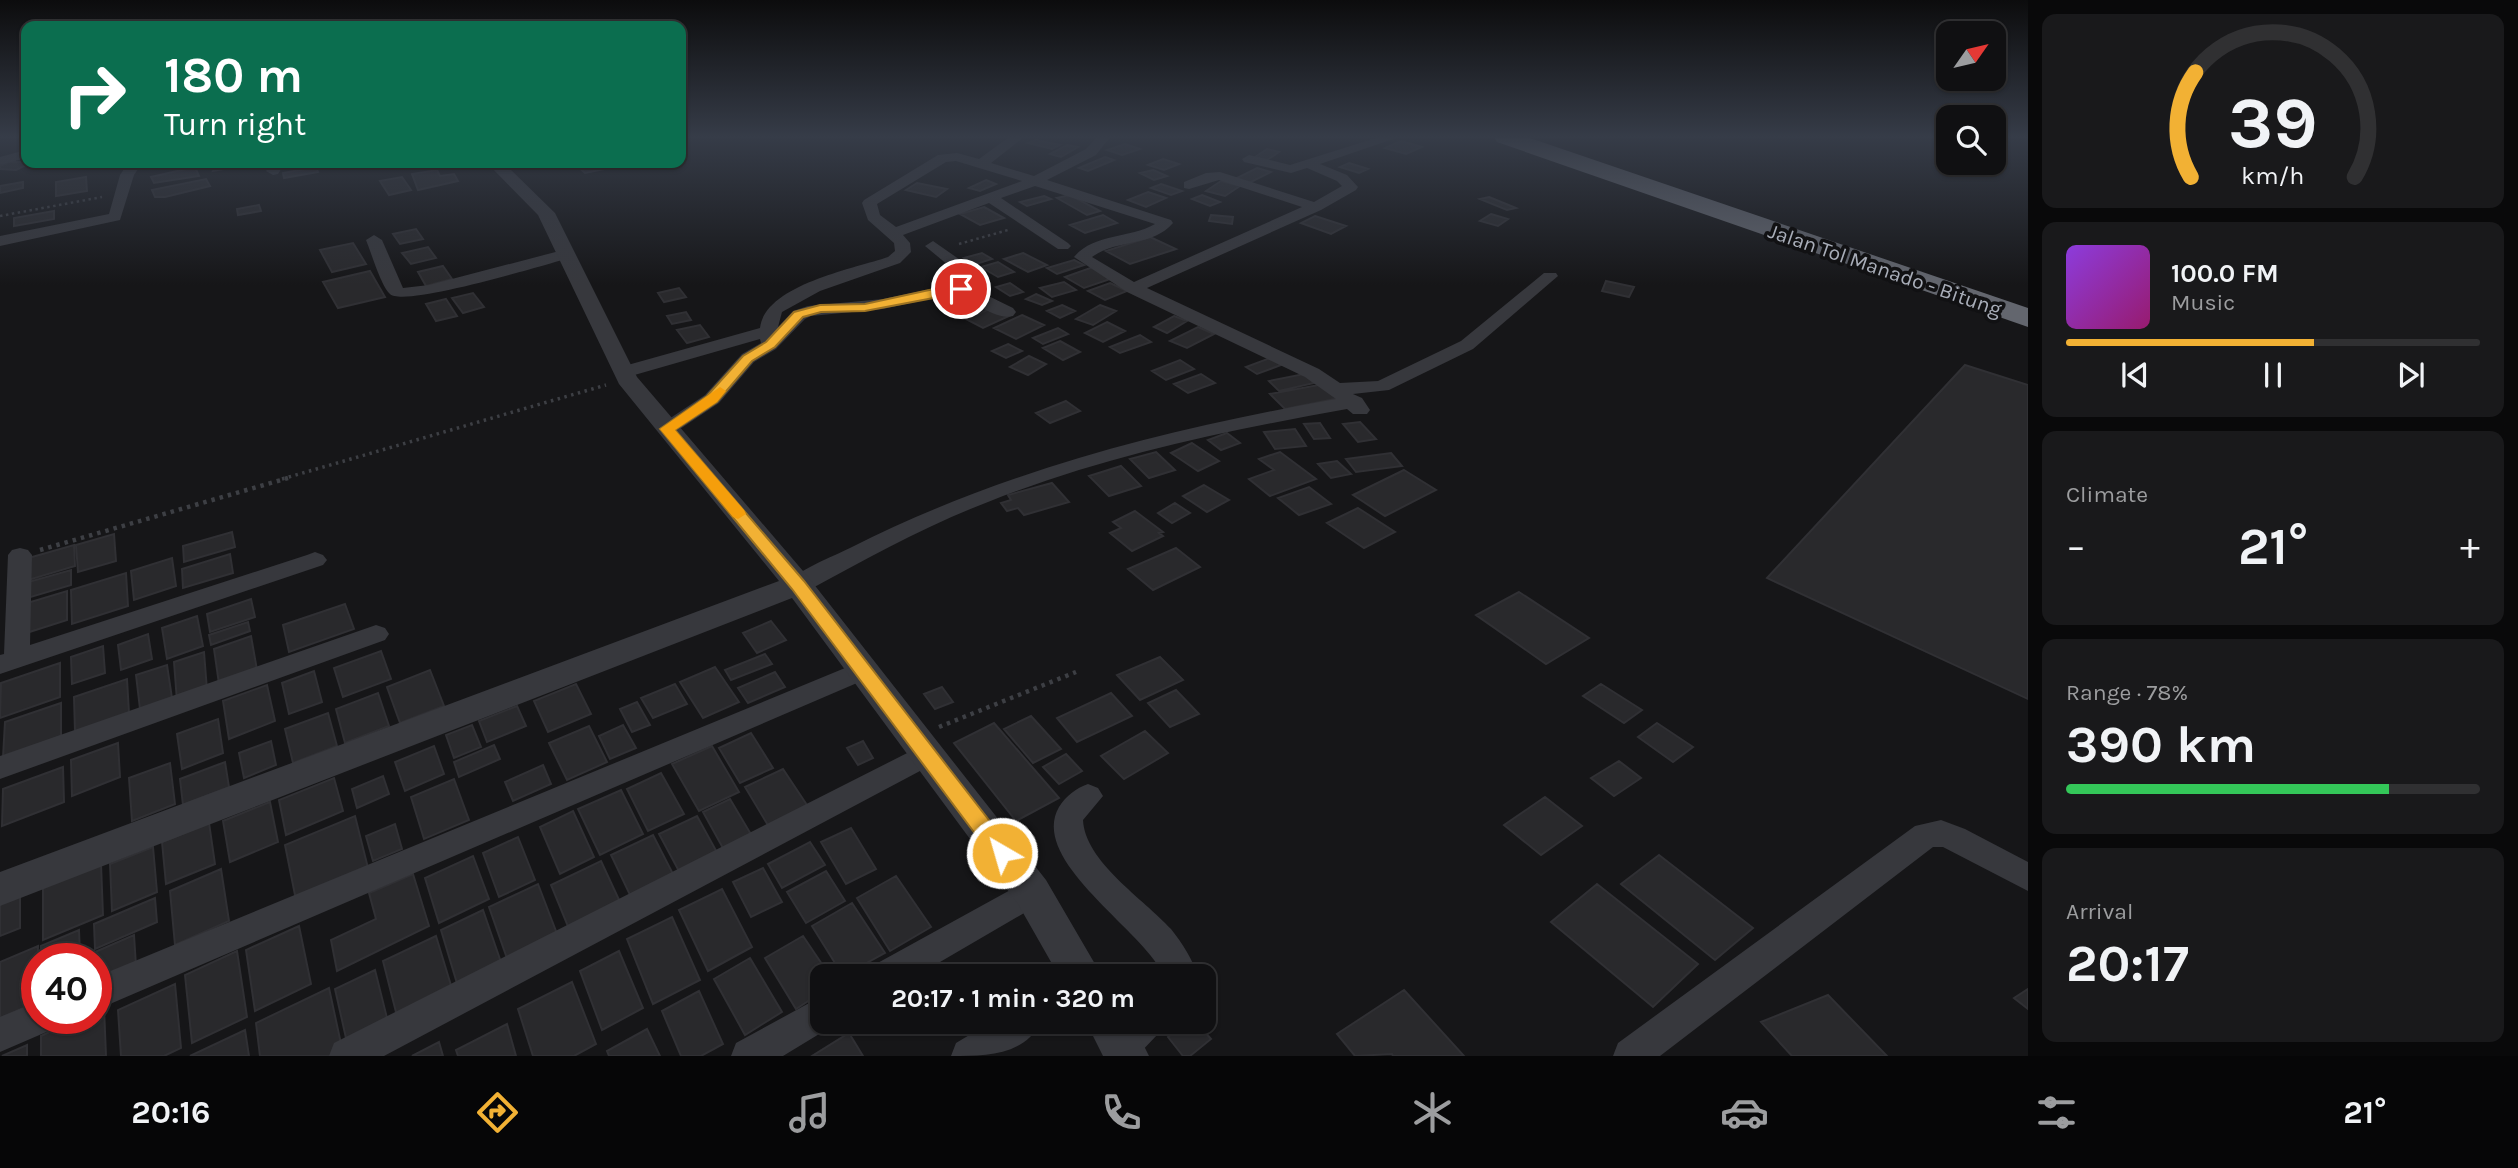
<!DOCTYPE html>
<html lang="en">
<head>
<meta charset="utf-8">
<style>
	body { margin:0; font-family:Karla,sans-serif; background:#19191b; color:#f1f3f6; height:100vh; display:flex; flex-direction:column; font-size:26px; white-space:nowrap }
	* { box-sizing:border-box; margin:0 }
	p { font-size:23px; color:#9c9d9f }
	.icon { flex:none; width:38px; height:38px; fill:none; stroke:currentColor; stroke-width:2; stroke-linecap:round; stroke-linejoin:round }
	.map { position:relative; flex:1; overflow:hidden }
	.sheet { display:flex; flex-direction:column; gap:14px; padding:14px; background:#09090a; width:490px }
	.sheet>* { flex:none }
	.guide { position:absolute; left:21px; top:21px; width:665px; height:147px; border-radius:14px; box-shadow:0 2px 5px #0004,0 0 0 2px #303032; background:#0b6e4f; color:#fff; overflow:hidden }
	.needle { width:46px; rotate:56deg }
	.tools { position:absolute; left:1936px; top:21px; display:grid; gap:14px }
	.tools a { display:grid; place-items:center; width:70px; height:70px; border-radius:14px; background:#101012; box-shadow:0 2px 5px #0004,0 0 0 2px #303032; font-size:35px }
	.speed { position:absolute; left:21px; top:943px; display:flex; gap:14px; font-size:35px; font-weight:700; text-align:center }
	.speed>* { display:grid; place-content:center; width:91px; height:91px; border-radius:50%; background:#101012; box-shadow:0 2px 5px #0004,0 0 0 2px #303032; line-height:1 }
	.speed .limit { border:10px solid #d22; background:#fff; color:#111 }
	.pin { position:absolute; display:grid; place-items:center; width:60px; height:60px; color:#fff; margin:-30px; border:4px solid #fff; border-radius:50%; box-shadow:0 2px 7px #0007 }
	.me { position:absolute; width:77px; margin:-38px; rotate:322deg; stroke-linejoin:round; filter:drop-shadow(0 0 5px #0008) }
	.turn { display:flex; align-items:center; gap:24px; height:147px; padding:0 28px; font-size:32px }
	.turn .icon { width:91px; height:91px; stroke-width:2.5 }
	.turn b { display:block; font-size:49px; line-height:60px }
	.big { font-size:52px; font-weight:700; line-height:1.1 }
	.sheet .tile { flex:1; display:flex; flex-direction:column; justify-content:center; gap:10px; min-width:0; padding:0 24px; border-radius:14px; background:#19191b }
	.sheet .dial { align-items:center; gap:0 }
	.dial svg { height:182px; overflow:visible; fill:none; stroke:#303032; stroke-width:7; stroke-linecap:round; text-anchor:middle }
	.dial text { fill:#f1f3f6; stroke:none }
	.song { display:flex; align-items:center; gap:21px }
	.cover { width:84px; height:84px; border-radius:10px; background:linear-gradient(135deg,hsl(270 70% 55%),hsl(320 70% 35%)) }
	.played { height:7px; border-radius:4px; background:linear-gradient(90deg,#f2b134 60%,#303032 60%) }
	.keys { display:flex; justify-content:space-around; direction:ltr }
	.heat { display:flex; justify-content:space-between; align-items:center; font-size:38px; direction:ltr }
	.charge { height:10px; border-radius:5px; background:linear-gradient(90deg,#34c759 78%,#303032 0) }
	.trip { position:absolute; left:810px; top:964px; width:406px; height:70px; border-radius:14px; background:#101012; box-shadow:0 2px 5px #0004,0 0 0 2px #303032; font-weight:700; line-height:70px; text-align:center }
	.menu { display:flex; height:112px; justify-content:space-around; align-items:center; background:#060607; color:#9c9d9f }
	.menu .icon { width:49px; height:49px }
	.menu .on { color:#f2b134 }
	.menu b { font-size:32px; color:#f1f3f6 }
	main { display:flex; flex:1; min-height:0 }
	.map>svg:first-child { display:block }
</style>
</head>
<body>
<main>
<div class="map">
<svg width="2028" height="1056" viewBox="0 0 2028 1056">
	<rect width="100%" height="100%" fill="#161618"/>
	<!-- building -->
	<path fill="#29292c" stroke="#303034" stroke-width="2" d="M1036,140L1060,145L1052,149L1028,143Z
		M1401,141L1422,147L1406,154L1385,148Z
		M1125,144L1140,149L1122,155L1107,150Z
		M1067,145L1078,147L1061,157L1050,154Z
		M1267,149L1279,152L1267,160L1255,157Z
		M1105,157L1114,160L1088,171L1079,168Z
		M1163,159L1179,164L1164,170L1148,165Z
		M9,162H26L30,163L16,170L0,169V166Z
		M223,163H257L213,171L216,164Z
		M588,163H634L585,173L576,165Z
		M1349,163L1368,169L1359,173L1340,167Z
		M195,167L199,176L154,183L151,177Z
		M316,167L318,172L284,178L283,173Z
		M1257,168L1271,172L1249,183L1235,179Z
		M437,170L440,176L454,174L458,181L418,190L412,174Z
		M1153,170L1167,176L1154,180L1140,173Z
		M86,177L87,191L56,196V182Z
		M402,177L411,190L389,195L380,181Z
		M206,179L210,186L165,197H155L152,190Z
		M986,180L996,184L980,191L969,188Z
		M1221,181L1240,186L1225,196L1206,191Z
		M23,182V188L0,193V186Z
		M917,183L947,189L936,197L906,190Z
		M1161,184L1182,191L1171,195L1151,188Z
		M1148,192L1166,198L1146,207L1128,200Z
		M1070,195L1100,211L1087,215L1057,198Z
		M1202,195L1220,202L1210,206L1192,199Z
		M1044,196L1051,199L1027,206L1020,202Z
		M1489,197L1516,208L1507,210L1480,199Z
		M259,205L261,211L238,215L237,209Z
		M984,207L1004,218L980,225L960,214Z
		M54,211V219L14,226V218Z
		M1491,214L1508,219L1498,226L1480,221Z
		M1103,215L1117,223L1085,233L1070,225Z
		M1211,215L1233,217L1232,224L1209,221Z
		M1315,216L1346,226L1331,234L1301,223Z
		M416,229L423,239L400,244L393,234Z
		M1150,237L1176,249L1130,264L1106,251Z
		M353,243L366,264L332,272L320,250Z
		M428,247L436,258L411,264L402,253Z
		M982,253L992,259L973,265L964,258Z
		M1023,253L1047,265L1028,272L1004,259Z
		M1074,260L1084,265L1057,274L1047,268Z
		M998,262L1014,272L998,277L981,267Z
		M443,266L452,279L426,286L418,272Z
		M1093,267L1113,278L1084,288L1065,277Z
		M370,271L385,297L338,308L323,282Z
		M1606,281L1634,287L1629,297L1602,291Z
		M1064,282L1076,290L1052,297L1040,288Z
		M1010,283L1023,292L1010,296L996,287Z
		M1110,283L1127,291L1105,300L1088,291Z
		M679,288L686,297L664,302L658,293Z
		M473,293L484,307L463,313L452,298Z
		M1036,294L1052,301L1042,305L1026,299Z
		M972,297L992,305L963,319L943,310Z
		M446,299L457,316L436,321L426,304Z
		M1062,305L1075,311L1060,318L1047,311Z
		M1100,305L1116,311L1093,325L1076,319Z
		M992,308L1009,316L983,328L966,319Z
		M686,312L691,320L672,324L667,316Z
		M1022,315L1044,325L1016,339L994,328Z
		M1174,316L1187,321L1167,333L1154,327Z
		M1107,322L1125,331L1103,342L1085,333Z
		M700,325L709,337L687,343L677,330Z
		M1198,327L1214,334L1187,348L1170,341Z
		M1058,328L1068,334L1043,344L1033,338Z
		M1140,335L1151,342L1120,353L1110,347Z
		M1060,341L1080,352L1063,360L1043,348Z
		M1008,344L1022,351L1006,358L992,351Z
		M1029,356L1046,364L1028,375L1010,367Z
		M1270,358L1281,365L1257,374L1246,367Z
		M1180,360L1194,369L1166,380L1152,371Z
		M1965,365L2028,385V699L1767,578Z
		M1201,374L1215,383L1188,393L1174,384Z
		M1304,374L1314,383L1279,391L1269,381Z
		M1324,384L1340,398L1285,409L1270,394Z
		M1066,401L1080,411L1050,423L1036,413Z
		M1360,422L1376,439L1358,442L1343,424Z
		M1320,423L1330,438L1314,439L1304,424Z
		M1295,429L1306,446L1275,449L1264,432Z
		M1227,433L1240,443L1221,450L1208,440Z
		M1192,443L1219,461L1198,471L1171,453Z
		M1156,452L1175,470L1149,478L1130,459Z
		M1280,452L1316,479L1270,496L1249,479L1274,470L1259,459Z
		M1391,453L1402,466L1356,472L1346,459Z
		M1337,461L1351,474L1331,478L1318,464Z
		M1121,466L1141,486L1109,496L1089,476Z
		M1404,470L1436,490L1385,516L1353,495Z
		M1052,483L1069,502L1024,515L1018,508L1007,511L1001,503L1011,500L1008,495Z
		M1204,485L1229,500L1207,512L1183,496Z
		M1309,487L1331,504L1299,515L1278,498Z
		M1175,503L1190,513L1172,523L1158,513Z
		M1358,508L1395,532L1364,548L1327,523Z
		M1135,511L1163,532L1159,533L1163,536L1132,551L1110,533L1121,528L1113,522Z
		M232,532L235,547L184,562L183,546Z
		M114,534L116,561L78,572L76,545Z
		M74,545L75,566L25,581V559Z
		M1176,548L1200,567L1153,590L1128,569Z
		M230,554L233,573L183,588L182,569Z
		M172,558L176,586L134,600L131,571Z
		M71,570V585L24,599L25,583Z
		M126,573L128,606L72,624L71,590Z
		M67,591V620L23,634L24,604Z
		M1519,592L1589,638L1546,664L1476,615Z
		M251,599L255,617L210,632L207,614Z
		M345,604L354,629L289,652L283,625Z
		M197,616L203,646L167,659L162,628Z
		M771,621L786,640L757,653L743,633Z
		M248,622L250,631L211,645L209,635Z
		M148,634L152,659L121,670L118,645Z
		M251,636L257,670L219,684L214,649Z
		M103,646L105,673L72,684L71,657Z
		M381,651L391,679L343,697L334,668Z
		M204,652L207,690L177,701L174,662Z
		M765,654L772,664L731,680L725,670Z
		M1160,657L1183,680L1140,700L1117,675Z
		M60,663V697L0,718L1,683Z
		M167,665L172,698L140,709L136,675Z
		M715,667L739,702L703,718L680,682Z
		M430,670L444,706L400,723L387,687Z
		M314,671L322,702L289,714L282,683Z
		M775,672L785,687L748,703L738,688Z
		M127,679L129,713L75,732L74,697Z
		M576,684L591,714L548,732L534,701Z
		M675,684L687,704L653,718L641,698Z
		M1601,684L1642,710L1624,723L1583,696Z
		M267,685L275,721L229,739L223,701Z
		M942,687L953,702L935,709L924,694Z
		M1176,690L1199,714L1170,727L1148,703Z
		M378,693L389,726L345,743L336,709Z
		M1111,693L1132,716L1077,742L1057,718Z
		M637,702L650,725L632,732L620,709Z
		M61,703V736L3,757L5,722Z
		M517,706L526,726L487,742L479,721Z
		M328,713L337,746L293,763L285,729Z
		M1031,716L1061,749L1033,763L1004,729Z
		M218,719L223,753L182,769L177,734Z
		M994,723L1059,798L1016,821L954,743Z
		M1657,723L1693,747L1673,762L1638,737Z
		M472,725L481,747L454,758L446,735Z
		M623,725L636,748L610,759L599,736Z
		M589,726L607,762L567,780L549,743Z
		M1145,731L1168,753L1124,779L1101,756Z
		M751,733L773,768L740,783L719,748Z
		M271,741L276,765L244,778L239,753Z
		M863,741L873,758L858,765L847,748Z
		M118,743L120,777L72,796L71,760Z
		M494,745L500,759L459,777L454,762Z
		M434,746L444,774L405,791L395,762Z
		M712,746L739,792L699,811L672,764Z
		M1066,754L1082,771L1059,784L1043,767Z
		M1619,761L1641,778L1614,796L1591,778Z
		M225,762L229,787L183,805L180,779Z
		M170,763L175,804L132,821L129,778Z
		M543,765L551,784L513,801L505,782Z
		M63,767L64,802L2,826L3,789Z
		M783,769L809,808L769,827L745,787Z
		M661,773L684,814L648,831L627,789Z
		M383,776L389,794L357,808L352,789Z
		M334,778L343,811L286,835L279,800Z
		M454,779L469,820L424,839L411,797Z
		M621,790L643,834L600,855L578,809Z
		M1545,797L1582,826L1541,855L1504,825Z
		M730,799L752,836L724,850L703,812Z
		M270,802L278,842L230,862L223,821Z
		M573,811L594,857L560,874L540,827Z
		M355,816L368,868L296,900L285,845Z
		M697,816L719,856L681,875L659,834Z
		M209,823L215,864L166,884L162,842Z
		M395,824L402,849L373,861L366,836Z
		M851,828L876,869L846,884L821,842Z
		M653,835L673,874L630,895L611,855Z
		M518,837L535,880L499,897L483,853Z
		M810,842L825,865L782,888L768,864Z
		M153,847L157,892L112,911L110,864Z
		M1659,855L1753,928L1715,960L1621,884Z
		M473,856L489,899L439,923L425,878Z
		M601,861L621,904L569,929L551,885Z
		M101,864L103,915L43,940V887Z
		M763,868L782,902L751,917L733,882Z
		M221,869L229,921L175,945L170,891Z
		M826,871L845,901L806,923L787,892Z
		M413,874L429,926L337,971L331,940L376,919L369,893Z
		M896,876L931,927L890,951L857,898Z
		M538,884L559,939L509,964L489,907Z
		M1597,884L1698,964L1653,1007L1551,922Z
		M722,889L752,947L708,971L679,910Z
		M20,896V928L0,936V904Z
		M155,898L157,922L95,949L94,924Z
		M852,903L885,953L843,976L812,926Z
		M483,910L503,968L459,990L441,930Z
		M672,917L700,980L653,1004L627,939Z
		M299,926L311,984L255,1011L246,950Z
		M79,930L80,955L70,959H41V946Z
		M134,935L136,966L96,983V959H79Z
		M436,936L453,992L398,1020L383,961Z
		M803,936L830,976H822V992L796,1009L765,958Z
		M38,946L37,1002L0,1018V962Z
		M237,951L247,1017L192,1043L185,975Z
		M619,951L643,1008L602,1030L580,971Z
		M750,958L782,1012L745,1035L714,979Z
		M375,970L389,1026L348,1047L335,989Z
		M572,982L596,1044L574,1056H533L518,1009Z
		M175,984L181,1048L164,1056H121L118,1010Z
		M329,988L343,1053L337,1056H260L256,1023Z
		M2028,989V1009L2014,998Z
		M1404,990L1464,1056H1393L1392,1054L1355,1056L1337,1034Z
		M699,991L723,1044L701,1056H681L662,1011Z
		M1828,995L1887,1056H1792L1761,1022Z
		M104,1007L106,1056H41V1036L78,1018H96V1010Z
		M1188,1022H1196L1211,1039L1190,1056H1183L1168,1037Z
		M507,1024L516,1056H458L456,1050Z
		M647,1029L660,1056H609L607,1051Z
		M245,1030L249,1056H190Z
		M849,1033L863,1056H812Z
		M439,1042L443,1056H412Z
		M27,1045V1056H2Z"/>
	<g fill="none" stroke-linecap="round" stroke-linejoin="round">
		<!-- path-far2 -->
		<path stroke="#3d3f44" stroke-width="2.5" stroke-dasharray="2.5 3.5" stroke-linecap="butt" d="M0,216L102,197
			M959,244L1008,230"/>
		<!-- path-far1 -->
		<path stroke="#3d3f44" stroke-width="3.5" stroke-dasharray="2.5 4.5" stroke-linecap="butt" d="M282,479L606,385"/>
		<!-- path -->
		<path stroke="#3d3f44" stroke-width="4.5" stroke-dasharray="3.5 5" stroke-linecap="butt" d="M40,550L288,478
			M939,727L1076,672"/>
		<!-- minor -->
		<path fill="#37383d" fill-rule="evenodd" d="M1009,137H1024L991,163L1034,176L1086,149L1097,137H1110L1096,155L1047,180L1171,220L1173,223C1153,247 1116,239 1092,257L1134,282L1302,207L1219,180L1189,189L1184,188V182L1206,173L1220,172L1314,202L1342,186L1337,181L1307,168L1291,173L1244,162L1242,159L1249,155L1290,165L1379,137H1399L1320,164L1347,175L1358,187L1356,190L1321,210L1147,288L1319,369L1340,383L1378,381L1461,341L1544,273H1556L1558,276L1473,349L1389,390L1353,394L1362,398L1370,410L1367,414H1353L1347,409C1225,431 1104,456 988,502C925,526 866,559 807,591L798,593L789,591L786,585C795,571 834,556 850,548C1004,470 1167,429 1336,399L1305,377L1127,292L1074,257C1094,233 1129,239 1155,224L1035,186L1001,198L1068,243L1071,246L1068,249H1058L989,203L903,235L910,243L911,252L900,263L820,291L782,312L778,327L793,311L808,306L883,299L955,284L959,278L954,270L925,246L933,241L966,264L975,278L970,287L1013,308L1016,312L1013,316C993,321 972,297 952,294L883,309L811,316L805,319L776,349L754,362L719,403L674,433H660L657,429L660,425L705,395L742,354L761,343L760,339L624,378L615,372L617,368L760,328C765,285 853,269 888,257L895,251L894,243L868,220L862,203L864,200L938,155L957,153L979,159ZM956,161L1022,181L896,227L880,215L877,204L946,162Z
			M26,150V158L0,165V157Z
			M128,163H142L134,175L120,220L0,246V236L109,214L120,175Z
			M271,163H285L278,174L273,175L266,171Z
			M374,235L382,240L403,288L429,285L567,249L575,254L573,257C547,264 404,308 390,294C381,286 371,252 366,240Z
			M20,548L28,550L32,555L30,645L307,555L315,552L323,555L327,560L323,565L0,674V655L4,654L8,555L12,550Z
			M376,625L385,628L389,634L385,640L0,779V756Z
			M862,661L871,663L875,670L871,677L96,1010V977Z
			M925,744L935,747L939,755L935,763L384,1056H329L334,1043Z
			M1088,784L1098,788L1103,796L1083,820C1085,862 1144,899 1171,929C1183,944 1192,959 1198,976H1164C1144,930 1028,861 1059,807C1066,796 1076,788 1088,784Z
			M1941,820L1965,829L2028,862V891L1943,847H1933L1660,1056H1613L1618,1043L1915,826Z
			M1032,878L1043,882L1048,892L1043,902L916,976H869L874,965Z
			M822,996V1022H836L834,1025L783,1056H731L736,1043Z
			M37,1002V1018H55L51,1030L0,1052V1017Z
			M991,1022H1041C1024,1056 985,1056 951,1056L956,1043Z
			M1121,1022H1163L1158,1034L1137,1056H1108L1104,1046L1109,1034Z"/>
		<!-- tertiary -->
		<path fill="#37383d" fill-rule="evenodd" d="M487,163H504L555,213L637,377L809,578L1046,880L1102,976H1059L1018,904L792,598L0,906V872L779,581L619,384L538,215Z
			M1086,1022H1132L1149,1056H1103Z"/>
		<!-- motorway -->
		<path fill="#63666e" fill-rule="evenodd" d="M1494,137H1527L2028,308V327L1497,142Z"/>
	</g>
	<!-- sky -->
	<linearGradient id="sky" x2="0" y2="1"><stop stop-color="#0c0c0d"/><stop offset="0.48" stop-color="#363c48"/><stop offset="1" stop-color="#363c48" stop-opacity="0"/></linearGradient>
	<rect width="2028" height="285" fill="url(#sky)"/>
	<!-- route -->
	<path fill="#f2b134" stroke="#9d7322" stroke-width="2" d="M961,286L967,289L965,292L865,311L821,312L803,317L775,347L752,361L717,402L675,430L804,581L1009,846L1013,853L1009,859L1002,862L994,859L792,589L660,429L707,396L743,356L766,342L794,312L820,305L865,304L943,287Z"/>
	<!-- slow -->
	<path fill="#f59e0b" d="M720,387L726,391L717,402L675,430L744,510L746,514L738,519L733,517L660,429Z"/>
	<g text-anchor="middle" dominant-baseline="central" stroke-width="7" stroke-linejoin="round" paint-order="stroke">
		<!-- far-street labels -->
		<g font-size="21" fill="#a8adb8" stroke="#111113">
			<text transform="translate(1885 270) rotate(19)">Jalan Tol Manado - Bitung</text>
		</g>
	</g>
</svg>
<div class="tools">
<a><svg class="needle" viewBox="-14 -14 28 28"><path d="M0-13l5 13h-10z" fill="#e53935"/><path d="M0 13l5-13h-10z" fill="#9c9d9f"/></svg></a>
<a><svg class="icon" aria-label="search" viewBox="0 0 24 24"><circle cx="10" cy="10" r="6"/><path d="M15 15l6 6"/></svg></a>
</div>
<div class="speed"><div class="limit">40</div></div>
<div class="pin" style="left:961px;top:289px;background:#d93025"><svg class="icon" aria-label="arrive" viewBox="0 0 24 24"><path d="M6 21V4h12l-3 4 3 4H6"/></svg></div>
<svg class="me" style="left:1002px;top:853px" viewBox="-20 -20 40 40"><circle r="17" fill="#f2b134" stroke="#fff" stroke-width="3"/><path d="M0-11L8 9 0 5-8 9z" fill="#fff"/></svg>
<div class="trip">20:17 · 1 min · 320 m</div>
<div class="guide">
<div class="turn"><svg class="icon" aria-label="right" viewBox="0 0 24 24"><path d="M7 20v-9h11M14 6l5 5-5 5"/></svg><div><b>180 m</b>Turn right</div></div>
</div>
</div>
<section class="sheet">
<div class="tile dial"><svg viewBox="0 0 100 80">
<path d="M14 69A42 42 0 1 1 86 69"/>
<path d="M14 69A42 42 0 0 1 16 23" stroke="#f2b134"/>
<text x="50" y="56" font-size="32" font-weight="700">39</text>
<text x="50" y="72" font-size="11">km/h</text>
</svg></div>
<div class="tile">
<div class="song"><i class="cover"></i><div><b>100.0 FM</b><p>Music</p></div></div>
<div class="played"></div>
<div class="keys"><svg class="icon" aria-label="previous" viewBox="0 0 24 24"><path d="M18 5L8 12l10 7zM5 5v14"/></svg><svg class="icon" aria-label="pause" viewBox="0 0 24 24"><path d="M8 5v14M16 5v14"/></svg><svg class="icon" aria-label="next" viewBox="0 0 24 24"><path d="M6 5l10 7-10 7zM19 5v14"/></svg></div>
</div>
<div class="tile"><p>Climate</p>
<div class="heat"><a>−</a><b class="big">21°</b><a>+</a></div>
</div>
<div class="tile"><p>Range · 78%</p><b class="big">390 km</b><div class="charge"></div></div>
<div class="tile"><p>Arrival</p><b class="big">20:17</b></div>
</section>
</main>
<nav class="menu">
<b>20:16</b>
<svg class="icon on" aria-label="directions" viewBox="0 0 24 24"><path d="M12 3l9 9-9 9-9-9zM9 14v-3h6M13 9l2 2-2 2"/></svg>
<svg class="icon" aria-label="music" viewBox="0 0 24 24"><path d="M9 18V5l10-2v13"/><circle cx="6" cy="18" r="3"/><circle cx="16" cy="16" r="3"/></svg>
<svg class="icon" aria-label="phone" viewBox="0 0 24 24"><path d="M5 4h4l2 5-3 2q2 4 5 5l2-3 5 2v4C11 20 4 13 5 4z"/></svg>
<svg class="icon" aria-label="climate" viewBox="0 0 24 24"><path d="M12 3v18M4 7l16 10M4 17L20 7"/></svg>
<svg class="icon" aria-label="car" viewBox="0 0 24 24"><path d="M5 17H2v-5l4-1 3-4h7l3 4 3 1v5h-3M9 17h6M6 11h13"/><circle cx="7" cy="17" r="2"/><circle cx="17" cy="17" r="2"/></svg>
<svg class="icon" aria-label="filters" viewBox="0 0 24 24"><path d="M4 7h16M4 17h16"/><circle cx="9" cy="7" r="2"/><circle cx="15" cy="17" r="2"/></svg>
<b>21°</b>
</nav>
</body>
</html>
